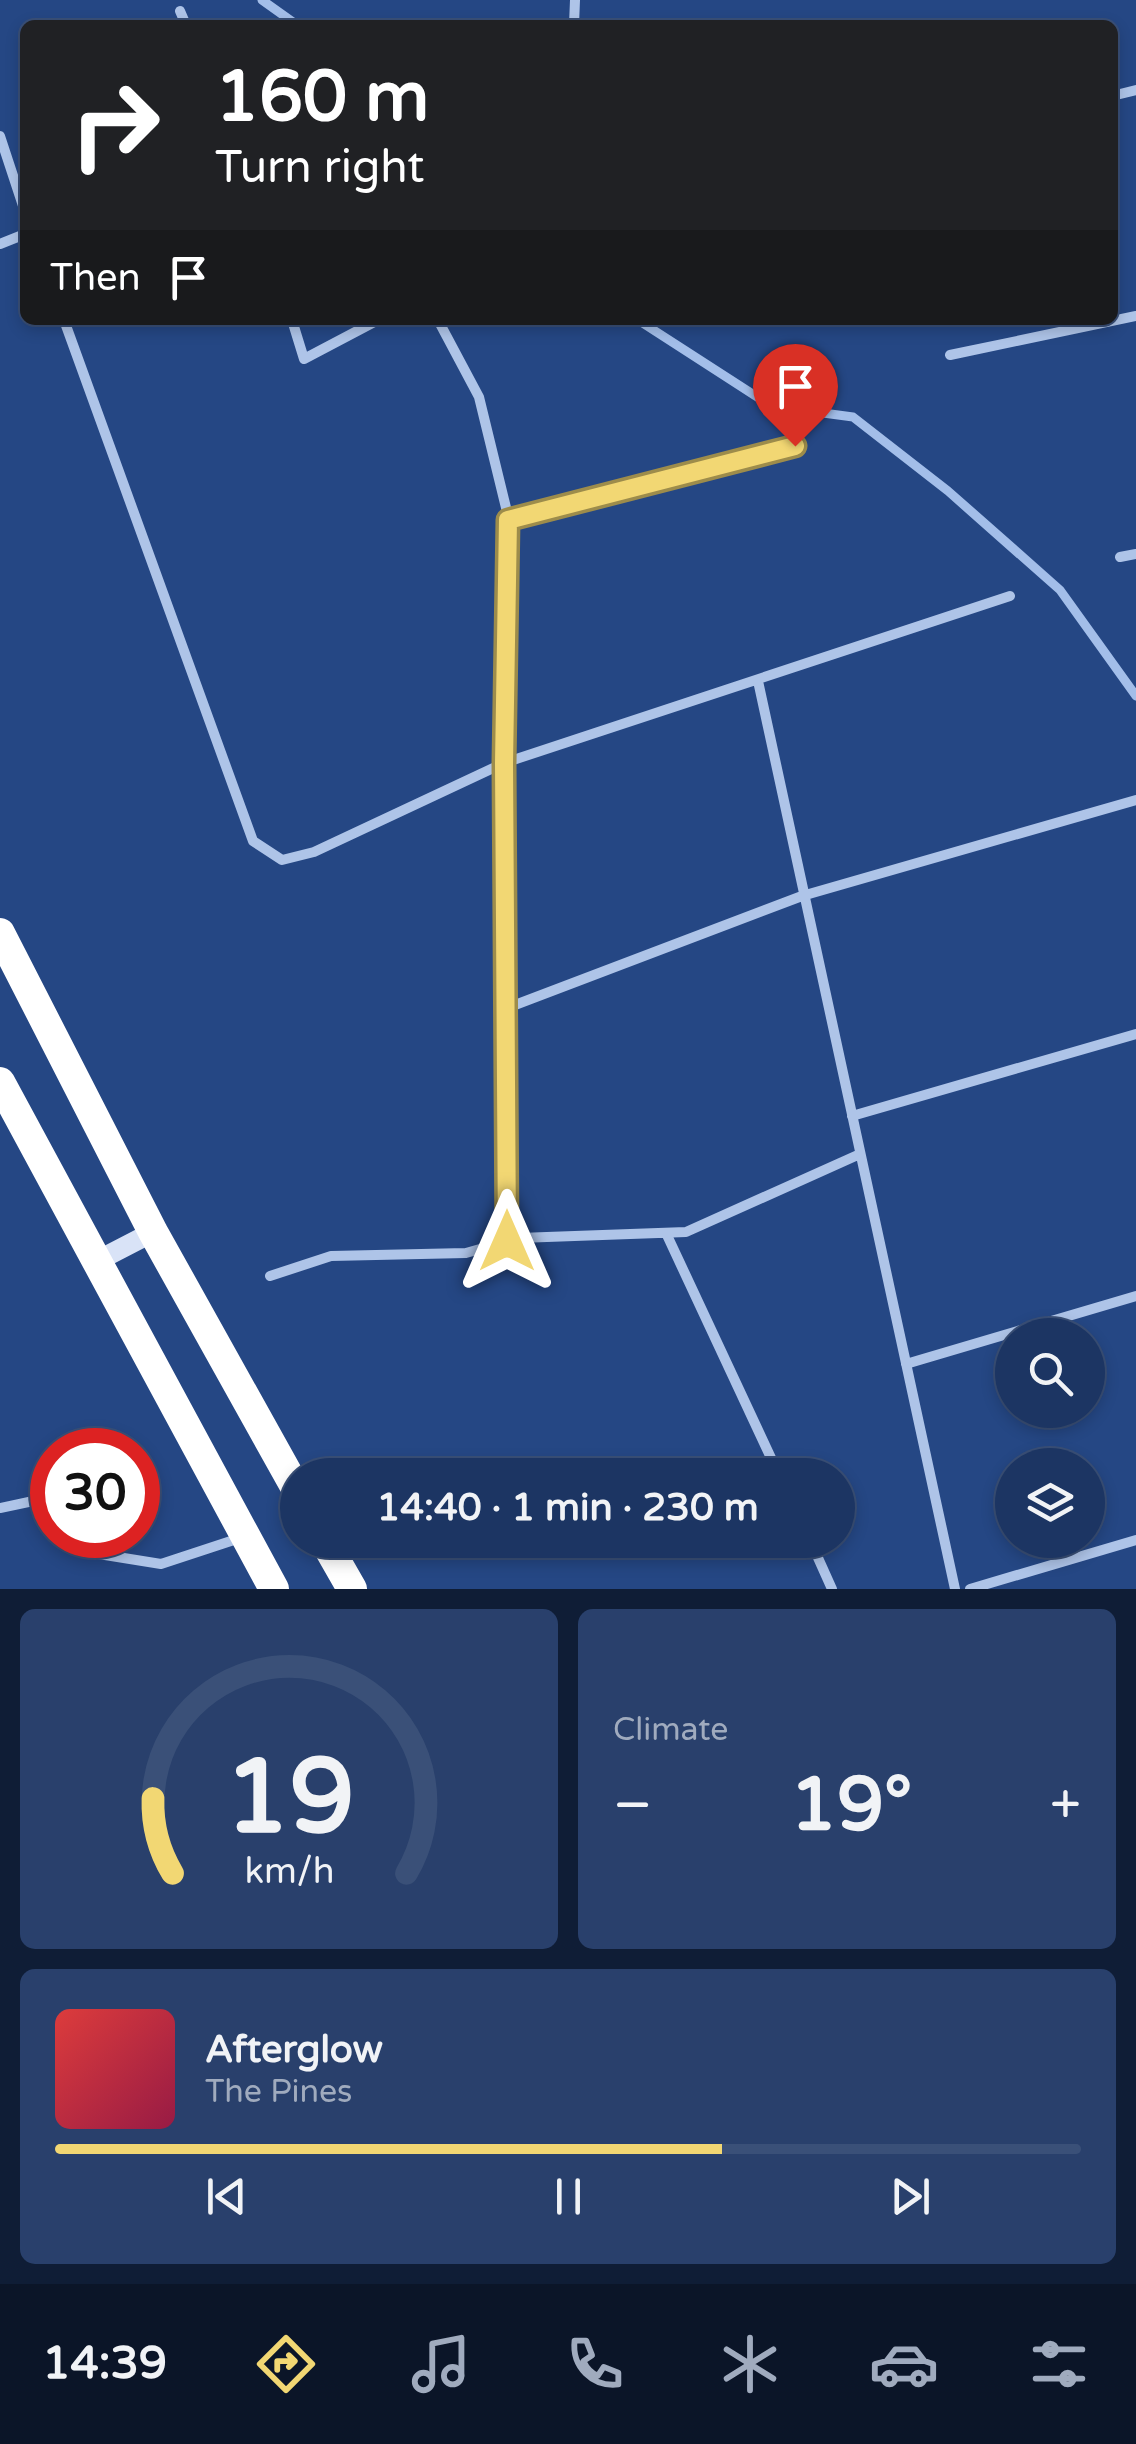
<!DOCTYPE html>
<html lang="en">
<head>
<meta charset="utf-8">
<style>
	body { margin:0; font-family:"Varela Round",sans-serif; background:#29406c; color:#f1f3f6; height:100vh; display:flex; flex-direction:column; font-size:38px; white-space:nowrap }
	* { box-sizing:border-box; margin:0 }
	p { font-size:32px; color:#a0abbe }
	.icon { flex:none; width:55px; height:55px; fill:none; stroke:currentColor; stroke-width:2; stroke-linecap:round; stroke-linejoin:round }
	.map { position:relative; height:1589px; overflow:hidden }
	.details { display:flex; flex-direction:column; gap:20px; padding:20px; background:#0f1d36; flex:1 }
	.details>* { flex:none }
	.top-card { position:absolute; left:20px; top:20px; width:1098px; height:305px; border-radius:15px; box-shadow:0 5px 15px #0003,0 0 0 2px #3a5078; background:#202124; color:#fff; overflow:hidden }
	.tools { position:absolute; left:995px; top:1318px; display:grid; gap:20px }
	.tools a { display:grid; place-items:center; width:110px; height:110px; border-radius:50%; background:#1c3563; box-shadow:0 5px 15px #0003,0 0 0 2px #3a5078; font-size:50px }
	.speed { position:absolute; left:30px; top:1428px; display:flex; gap:20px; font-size:50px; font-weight:700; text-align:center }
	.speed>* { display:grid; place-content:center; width:130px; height:130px; border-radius:50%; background:#1c3563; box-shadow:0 5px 15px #0003,0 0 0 2px #3a5078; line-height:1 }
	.speed .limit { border:15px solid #d22; background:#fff; color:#111 }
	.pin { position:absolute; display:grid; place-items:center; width:85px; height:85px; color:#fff; margin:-102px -42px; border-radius:50% 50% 50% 0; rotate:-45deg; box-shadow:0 0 10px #0007 }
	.pin .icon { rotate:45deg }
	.me { position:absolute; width:110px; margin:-55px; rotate:0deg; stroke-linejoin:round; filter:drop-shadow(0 0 8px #0008) }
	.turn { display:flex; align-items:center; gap:35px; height:210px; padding:0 30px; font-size:45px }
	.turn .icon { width:130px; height:130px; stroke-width:2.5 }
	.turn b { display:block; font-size:70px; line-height:85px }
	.then { display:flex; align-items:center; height:95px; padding:0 30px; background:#0003; gap:20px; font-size:38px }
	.big { font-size:75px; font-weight:700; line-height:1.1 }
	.details .card { flex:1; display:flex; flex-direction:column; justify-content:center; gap:15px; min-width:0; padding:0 35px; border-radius:15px; background:#29406c }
	.details .dial { align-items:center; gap:0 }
	.dial svg { height:260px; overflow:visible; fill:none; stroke:#3a5078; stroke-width:7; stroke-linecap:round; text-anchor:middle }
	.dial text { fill:#f1f3f6; stroke:none }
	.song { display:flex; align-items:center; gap:30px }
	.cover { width:120px; height:120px; border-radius:15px; background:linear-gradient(135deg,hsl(0 70% 55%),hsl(340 70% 35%)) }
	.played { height:10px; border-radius:5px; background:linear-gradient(90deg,#f2d773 65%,#3a5078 65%) }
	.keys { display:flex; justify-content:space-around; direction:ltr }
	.heat { display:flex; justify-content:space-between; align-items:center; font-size:55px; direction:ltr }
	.details .tiles { flex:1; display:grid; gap:20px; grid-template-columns:1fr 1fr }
	.card:last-child { grid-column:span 2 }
	.trip { position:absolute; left:280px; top:1458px; width:575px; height:100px; border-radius:50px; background:#1c3563; box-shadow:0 5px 15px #0003,0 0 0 2px #3a5078; font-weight:700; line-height:100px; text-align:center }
	.tabs { display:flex; height:160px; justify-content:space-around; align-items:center; background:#0b1528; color:#a0abbe }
	.tabs .icon { width:70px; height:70px }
	.tabs .on { color:#f2d773 }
	.tabs b { font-size:45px; color:#f1f3f6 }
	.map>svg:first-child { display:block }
</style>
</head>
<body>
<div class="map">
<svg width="1136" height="1589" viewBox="0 0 1136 1589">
	<rect width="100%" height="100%" fill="#254784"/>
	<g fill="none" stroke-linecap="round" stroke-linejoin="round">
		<!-- stream -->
		<path stroke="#a3bee9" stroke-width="9" d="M262,0L297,25
			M638,320L771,406L853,417L948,491L1060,590L1136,696"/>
		<!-- street -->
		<path stroke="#aec4e8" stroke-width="10" d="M180,11L186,25
			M574,25L575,0
			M1112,96L1136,90
			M0,136L25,212
			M0,244L25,234
			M64,320L253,841L282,860L314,852L504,763L1010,596
			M292,320L304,359L378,320
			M438,320L479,397L509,520L504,763L507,1241
			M950,355L1136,316
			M509,520L795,445
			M1120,557L1136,554
			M758,681L955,1589
			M507,1008L802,896L1136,800
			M852,1116L1136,1034
			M666,1233L779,1475
			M270,1276L331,1256L466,1253L519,1238L686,1232L860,1154
			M906,1364L1136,1296
			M0,1508L52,1497
			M70,1535L74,1550L161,1564L240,1538
			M810,1540L832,1589
			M970,1589L1136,1540"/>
		<!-- secondary -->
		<path stroke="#d9e3f7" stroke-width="20" d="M97,1261L153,1232"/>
		<!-- highway -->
		<path stroke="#fff" stroke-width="30" d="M0,933L153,1232L298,1492
			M0,1082L274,1589
			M324,1540L352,1589"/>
	</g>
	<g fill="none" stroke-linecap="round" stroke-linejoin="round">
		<!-- route casing -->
		<g stroke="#9d8c4b" stroke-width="25">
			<path id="route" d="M507,1241L504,763L508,520L795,446"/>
		</g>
		<!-- route -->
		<use href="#route" stroke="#f2d773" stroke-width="18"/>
	</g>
</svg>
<div class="tools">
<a><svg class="icon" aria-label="search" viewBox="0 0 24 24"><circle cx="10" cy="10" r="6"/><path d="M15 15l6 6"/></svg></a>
<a><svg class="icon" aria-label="layers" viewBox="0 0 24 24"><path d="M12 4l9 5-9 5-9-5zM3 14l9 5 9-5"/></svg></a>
</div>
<div class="speed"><div class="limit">30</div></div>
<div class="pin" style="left:795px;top:446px;background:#d93025"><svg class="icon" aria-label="arrive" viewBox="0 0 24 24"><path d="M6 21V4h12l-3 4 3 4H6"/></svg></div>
<svg class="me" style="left:507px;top:1241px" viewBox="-20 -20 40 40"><path d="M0-17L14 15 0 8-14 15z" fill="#f2d773" stroke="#fff" stroke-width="4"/></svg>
<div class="trip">14:40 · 1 min · 230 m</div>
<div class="top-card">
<div class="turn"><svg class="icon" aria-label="right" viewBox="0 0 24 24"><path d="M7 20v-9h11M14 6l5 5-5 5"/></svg><div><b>160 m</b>Turn right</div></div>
<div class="then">Then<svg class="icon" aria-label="arrive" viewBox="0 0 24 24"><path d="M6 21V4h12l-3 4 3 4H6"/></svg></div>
</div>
</div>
<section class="details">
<div class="tiles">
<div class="card dial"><svg viewBox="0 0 100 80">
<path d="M14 69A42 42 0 1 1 86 69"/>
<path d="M14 69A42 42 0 0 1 8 46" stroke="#f2d773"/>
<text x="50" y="56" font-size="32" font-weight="700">19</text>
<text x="50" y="72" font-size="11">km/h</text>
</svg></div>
<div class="card"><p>Climate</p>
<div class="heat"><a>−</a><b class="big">19°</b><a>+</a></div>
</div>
<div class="card">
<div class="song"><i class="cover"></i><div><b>Afterglow</b><p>The Pines</p></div></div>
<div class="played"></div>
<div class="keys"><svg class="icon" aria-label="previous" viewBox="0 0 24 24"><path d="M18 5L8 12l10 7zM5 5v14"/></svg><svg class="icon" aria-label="pause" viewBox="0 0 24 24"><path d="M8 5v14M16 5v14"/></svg><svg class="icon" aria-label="next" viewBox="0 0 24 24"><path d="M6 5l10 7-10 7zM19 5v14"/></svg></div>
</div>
</div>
</section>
<nav class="tabs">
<b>14:39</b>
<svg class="icon on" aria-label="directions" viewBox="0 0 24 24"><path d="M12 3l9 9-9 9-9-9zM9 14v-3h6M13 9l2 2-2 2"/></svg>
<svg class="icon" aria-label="music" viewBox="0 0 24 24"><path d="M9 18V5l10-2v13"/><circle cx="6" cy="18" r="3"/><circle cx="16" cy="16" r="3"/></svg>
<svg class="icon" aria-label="phone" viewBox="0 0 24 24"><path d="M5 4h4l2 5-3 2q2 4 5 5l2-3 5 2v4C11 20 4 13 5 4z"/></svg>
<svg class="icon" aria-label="climate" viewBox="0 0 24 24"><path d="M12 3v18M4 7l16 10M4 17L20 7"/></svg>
<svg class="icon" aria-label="car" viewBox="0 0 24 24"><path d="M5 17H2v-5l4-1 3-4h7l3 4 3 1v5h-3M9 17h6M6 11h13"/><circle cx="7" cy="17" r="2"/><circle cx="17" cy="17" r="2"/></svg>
<svg class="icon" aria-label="filters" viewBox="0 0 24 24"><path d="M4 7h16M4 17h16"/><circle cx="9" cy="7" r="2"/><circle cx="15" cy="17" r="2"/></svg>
</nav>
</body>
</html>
